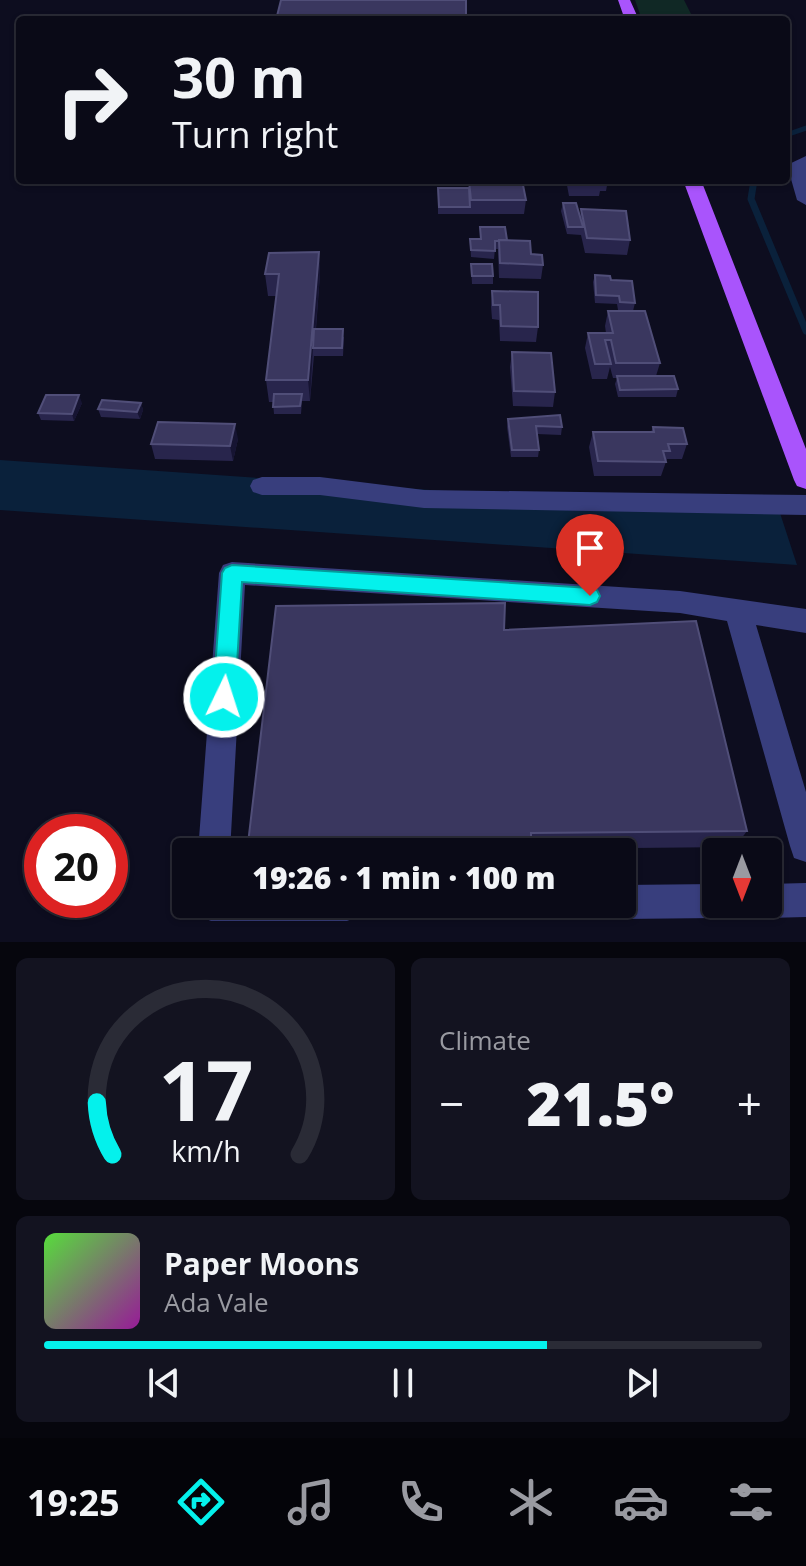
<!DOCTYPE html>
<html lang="en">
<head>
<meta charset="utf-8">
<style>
	body { margin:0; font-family:"Open Sans",sans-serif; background:#131320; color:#f1f3f6; height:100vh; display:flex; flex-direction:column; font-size:30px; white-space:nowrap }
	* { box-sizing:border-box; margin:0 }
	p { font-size:26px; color:#999aa1 }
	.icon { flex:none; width:44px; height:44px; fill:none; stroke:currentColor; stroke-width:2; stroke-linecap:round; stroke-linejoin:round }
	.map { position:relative; height:942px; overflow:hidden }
	.panel { display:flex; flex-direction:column; gap:16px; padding:16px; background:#06060d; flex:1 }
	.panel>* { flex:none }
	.top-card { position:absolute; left:16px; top:16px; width:774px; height:168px; border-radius:8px; box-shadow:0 2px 6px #0004,0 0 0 2px #2a2b36; background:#0a0a17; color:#f1f3f6; overflow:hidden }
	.needle { width:52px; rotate:180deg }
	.fabs { position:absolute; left:702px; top:838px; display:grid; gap:16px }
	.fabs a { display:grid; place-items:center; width:80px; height:80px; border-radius:8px; background:#0a0a17; box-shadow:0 2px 6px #0004,0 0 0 2px #2a2b36; font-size:40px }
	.speed { position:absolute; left:24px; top:814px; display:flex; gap:16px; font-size:40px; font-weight:700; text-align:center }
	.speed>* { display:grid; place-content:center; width:104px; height:104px; border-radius:50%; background:#0a0a17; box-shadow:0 2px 6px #0004,0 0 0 2px #2a2b36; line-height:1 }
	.speed .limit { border:12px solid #d22; background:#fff; color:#111 }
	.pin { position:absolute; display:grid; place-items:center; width:68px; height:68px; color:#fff; margin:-82px -34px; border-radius:50% 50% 50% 0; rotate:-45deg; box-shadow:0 0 8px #0007 }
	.pin .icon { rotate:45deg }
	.me { position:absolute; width:88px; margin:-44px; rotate:4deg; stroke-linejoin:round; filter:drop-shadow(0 0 6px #0008) }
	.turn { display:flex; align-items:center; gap:28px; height:168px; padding:0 24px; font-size:36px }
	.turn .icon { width:104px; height:104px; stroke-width:2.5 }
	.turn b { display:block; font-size:56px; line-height:68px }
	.big { font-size:60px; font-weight:800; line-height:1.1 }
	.panel .tile { flex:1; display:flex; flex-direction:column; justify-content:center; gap:12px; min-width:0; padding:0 28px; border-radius:12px; background:#131320 }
	.panel .dial { align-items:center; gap:0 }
	.dial svg { height:208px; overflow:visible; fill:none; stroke:#2a2b36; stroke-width:7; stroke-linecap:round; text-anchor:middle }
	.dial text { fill:#f1f3f6; stroke:none }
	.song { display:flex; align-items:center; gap:24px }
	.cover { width:96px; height:96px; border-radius:12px; background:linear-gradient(135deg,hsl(110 70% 55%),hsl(300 70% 35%)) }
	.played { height:8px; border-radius:4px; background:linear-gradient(90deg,#04f1ec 70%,#2a2b36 70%) }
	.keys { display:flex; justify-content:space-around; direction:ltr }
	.heat { display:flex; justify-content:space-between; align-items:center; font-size:44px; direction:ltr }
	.panel .tiles { flex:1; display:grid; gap:16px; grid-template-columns:1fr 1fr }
	.tile:last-child { grid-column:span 2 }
	.trip { position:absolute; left:172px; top:838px; width:464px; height:80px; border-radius:8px; background:#0a0a17; box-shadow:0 2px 6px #0004,0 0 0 2px #2a2b36; font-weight:800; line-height:80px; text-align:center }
	.tab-bar { display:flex; height:128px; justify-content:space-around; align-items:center; background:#040409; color:#999aa1 }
	.tab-bar .icon { width:56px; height:56px }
	.tab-bar .selected { color:#04f1ec }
	.tab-bar b { font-size:36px; color:#f1f3f6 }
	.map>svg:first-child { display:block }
</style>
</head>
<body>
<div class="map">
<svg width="806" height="942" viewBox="0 0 806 942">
	<rect width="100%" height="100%" fill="#0d0d1f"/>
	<!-- green -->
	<path fill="#102825" d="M635,0H684L694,20H642Z"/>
	<!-- water -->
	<path fill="#0a213b" d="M0,460L661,506L779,510L797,565L0,510Z"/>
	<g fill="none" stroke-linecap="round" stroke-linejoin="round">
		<!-- stream-far1 -->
		<path stroke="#0a213b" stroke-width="5" d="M786,135L806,128"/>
		<!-- stream -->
		<path stroke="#0a213b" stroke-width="7" d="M754,180L751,199L806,331"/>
		<!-- minor -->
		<path fill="#383e7d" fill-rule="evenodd" d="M806,156V205L797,200L787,165Z
			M262,477H320L424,490L806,495V515L424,508L320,495H262L253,492L250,486L253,480Z
			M232,562L680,591L806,609V633L756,625L806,792V862L794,858L790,846L727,621L680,613L245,585L230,852H198L219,573L223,565Z
			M806,883V917L768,918L756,913L752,904H768V884Z
			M716,884V904H732L728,913L716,918L622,919L610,914L606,904H622V885Z
			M194,904H364L359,916L347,921H211L199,916Z"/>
		<!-- major -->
		<path fill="#a954fc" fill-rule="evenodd" d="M618,0H630L639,20H625Z
			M683,180H701L806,449V489L797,486L794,480Z"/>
	</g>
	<!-- wall -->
	<path fill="#28254c" d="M453,180H522L526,200L524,214H438V188H469V186H453Z
		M566,180H608L606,191H600L599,196H569Z
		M563,203L580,217L581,209L630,240L627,255L585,253L581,235L567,234L561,211Z
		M480,227L507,240L531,254L543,265L541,279L499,278L498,249H495L494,259L471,257L470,239H480Z
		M319,252L320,274L316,329L344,337L343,356H314V355L310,401H302L301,414H274L273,402H269L266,380L276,296H268L265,274Z
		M471,264L493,276V284H472Z
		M595,275L611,280L635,303L633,311L660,363L656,376L678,389L676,397H618L615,384L617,378H613L610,367L607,379H592L585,348L588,333H606L605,326L608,311H630L618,310L617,304L595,303L593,282Z
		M492,291L538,327L536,342L500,341L499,320L492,319L491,306Z
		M512,352L555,392L553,407L513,406L510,367Z
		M82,403L74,421L41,420L38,413Z
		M141,403L143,410L140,419L101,417L98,409Z
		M508,419L562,427L561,435L537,434L539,450L538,457H511L507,427Z
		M653,427L687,444L682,459H667L661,476H594L589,447L593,432H651Z
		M238,439L233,461L155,459L151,444Z
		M504,630L747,831L735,847L531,849Z"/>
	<!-- shaded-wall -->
	<path fill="#161432" d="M319,252L320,274L314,348H313L310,401L308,380Z
		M79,395L82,403L74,421L72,414Z
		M141,403L143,410L140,419L137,412Z
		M235,424L238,439L233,461L230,446Z"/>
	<!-- building -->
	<path fill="#3a375f" stroke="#504e78" stroke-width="2" d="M281,0H466V20H276Z
		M498,180H522L526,200H471L469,181Z
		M571,180H601V182H571Z
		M438,188H469L470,207H439Z
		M563,203H576L583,227H568Z
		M581,209L626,211L630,240L587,238Z
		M480,227H505L507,240H499V241H495V251L471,250L470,239H481Z
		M499,240L530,241L531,254L542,255L543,265L500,263Z
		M319,252L308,380H266L279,274H265L269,253Z
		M471,264H492L493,276H472Z
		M595,275L610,276L611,280L632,281L635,303L620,302L619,296L596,295Z
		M492,291L538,292V327L501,326L500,305H493Z
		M608,311H645L660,363H616L611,340H605L611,364H595L588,333H613Z
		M314,329H343L342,348H313Z
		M512,352L551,353L555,392L514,391Z
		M617,376H674L678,389L620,390Z
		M274,394H302L300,406L273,407Z
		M46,395H79L72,414L38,413Z
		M102,400L141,403L137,412L98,409Z
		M560,415L562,427L536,426L539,450H512L508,419Z
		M158,422L235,424L230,446L151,444Z
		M653,427L683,428L687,444H668L670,451H663L666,462L598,461L593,432H654Z
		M505,603L504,630L696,621L747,831L531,833V852H247L276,606Z"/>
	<!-- route -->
	<path fill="#04f1ec" stroke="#039d99" stroke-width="2" d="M232,565L590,588L597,590L600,596L597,602L590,605L242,582L235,697L232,704L224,707L216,704L213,697L222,573L225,568Z"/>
</svg>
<div class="fabs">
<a><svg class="needle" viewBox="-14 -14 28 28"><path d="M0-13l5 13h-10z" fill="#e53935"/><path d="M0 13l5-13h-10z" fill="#999aa1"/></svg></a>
</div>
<div class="speed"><div class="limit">20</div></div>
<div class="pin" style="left:590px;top:596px;background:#d93025"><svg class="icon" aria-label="arrive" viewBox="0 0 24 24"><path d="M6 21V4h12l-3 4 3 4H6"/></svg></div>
<svg class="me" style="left:224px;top:697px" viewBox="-20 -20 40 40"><circle r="17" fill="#04f1ec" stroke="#fff" stroke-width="3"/><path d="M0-11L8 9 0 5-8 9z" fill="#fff"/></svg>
<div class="trip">19:26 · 1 min · 100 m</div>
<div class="top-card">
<div class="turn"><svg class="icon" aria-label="right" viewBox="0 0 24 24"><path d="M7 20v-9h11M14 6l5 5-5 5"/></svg><div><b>30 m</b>Turn right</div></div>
</div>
</div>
<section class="panel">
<div class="tiles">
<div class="tile dial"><svg viewBox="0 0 100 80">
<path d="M14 69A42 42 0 1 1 86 69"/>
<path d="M14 69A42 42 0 0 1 8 49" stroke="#04f1ec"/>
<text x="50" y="56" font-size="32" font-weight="700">17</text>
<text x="50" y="72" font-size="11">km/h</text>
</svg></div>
<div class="tile"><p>Climate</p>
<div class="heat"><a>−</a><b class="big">21.5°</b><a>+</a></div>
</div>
<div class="tile">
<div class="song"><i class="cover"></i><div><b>Paper Moons</b><p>Ada Vale</p></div></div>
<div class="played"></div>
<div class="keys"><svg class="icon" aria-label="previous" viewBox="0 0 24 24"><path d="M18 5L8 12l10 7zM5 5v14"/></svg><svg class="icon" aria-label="pause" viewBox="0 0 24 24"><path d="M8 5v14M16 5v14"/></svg><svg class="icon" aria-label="next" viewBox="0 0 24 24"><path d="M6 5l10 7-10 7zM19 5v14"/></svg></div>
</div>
</div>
</section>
<nav class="tab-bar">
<b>19:25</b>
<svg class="icon selected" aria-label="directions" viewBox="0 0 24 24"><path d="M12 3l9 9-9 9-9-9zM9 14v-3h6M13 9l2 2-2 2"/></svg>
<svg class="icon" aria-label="music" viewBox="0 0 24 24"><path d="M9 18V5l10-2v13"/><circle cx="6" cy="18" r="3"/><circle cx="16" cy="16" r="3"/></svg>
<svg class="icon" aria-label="phone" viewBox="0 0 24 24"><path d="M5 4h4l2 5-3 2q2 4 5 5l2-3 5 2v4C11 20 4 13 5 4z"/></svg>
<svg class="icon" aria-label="climate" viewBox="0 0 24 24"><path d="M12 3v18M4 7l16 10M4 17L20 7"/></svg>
<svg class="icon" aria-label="car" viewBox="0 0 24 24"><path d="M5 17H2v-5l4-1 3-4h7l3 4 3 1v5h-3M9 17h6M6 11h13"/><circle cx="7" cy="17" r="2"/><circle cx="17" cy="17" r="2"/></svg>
<svg class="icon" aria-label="filters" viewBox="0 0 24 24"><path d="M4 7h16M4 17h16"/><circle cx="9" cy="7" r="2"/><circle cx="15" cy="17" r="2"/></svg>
</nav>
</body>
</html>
